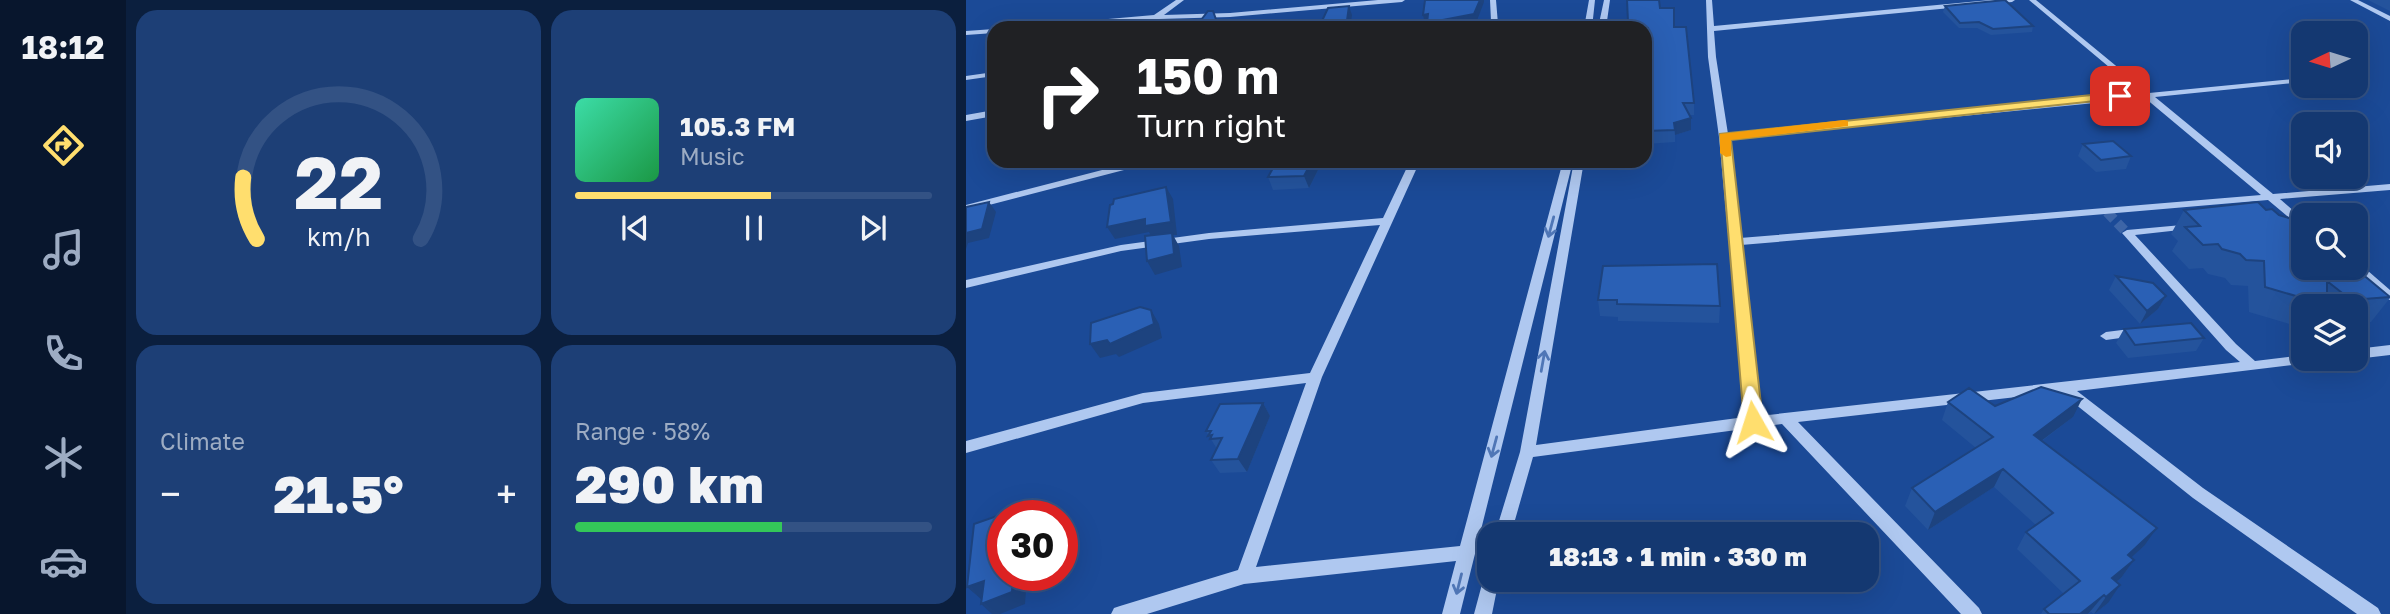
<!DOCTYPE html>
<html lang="en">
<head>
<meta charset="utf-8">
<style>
	body { margin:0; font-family:"Golos Text",sans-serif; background:#1d3f76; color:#f1f3f6; height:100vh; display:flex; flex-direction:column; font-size:26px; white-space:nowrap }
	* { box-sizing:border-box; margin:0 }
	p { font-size:23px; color:#9dacc3 }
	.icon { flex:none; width:38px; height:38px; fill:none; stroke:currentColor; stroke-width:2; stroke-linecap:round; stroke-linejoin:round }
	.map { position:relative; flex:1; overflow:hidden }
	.drawer { display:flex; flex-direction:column; gap:10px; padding:10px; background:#0b1f3e; width:840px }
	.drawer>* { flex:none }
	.banner { position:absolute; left:21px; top:21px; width:665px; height:147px; border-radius:21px; box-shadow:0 7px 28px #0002,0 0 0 2px #335284; background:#202124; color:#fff; overflow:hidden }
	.needle { width:46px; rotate:266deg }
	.buttons { position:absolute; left:1325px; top:21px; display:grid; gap:14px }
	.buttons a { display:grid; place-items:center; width:77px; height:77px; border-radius:14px; background:#143871; box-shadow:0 7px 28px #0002,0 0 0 2px #335284; font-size:35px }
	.speed { position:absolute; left:21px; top:500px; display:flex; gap:14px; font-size:35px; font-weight:700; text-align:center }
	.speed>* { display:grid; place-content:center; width:91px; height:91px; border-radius:50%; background:#143871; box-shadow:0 7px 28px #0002,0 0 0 2px #335284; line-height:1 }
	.speed .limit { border:10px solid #d22; background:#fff; color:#111 }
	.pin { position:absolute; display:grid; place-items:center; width:60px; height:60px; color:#fff; margin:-30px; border-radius:14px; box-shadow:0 4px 10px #0006 }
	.me { position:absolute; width:77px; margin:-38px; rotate:354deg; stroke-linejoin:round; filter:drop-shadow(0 0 5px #0008) }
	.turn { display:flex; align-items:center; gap:24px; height:147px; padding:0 35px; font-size:32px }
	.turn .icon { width:91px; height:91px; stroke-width:2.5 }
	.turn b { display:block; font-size:49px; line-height:60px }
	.big { font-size:52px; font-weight:800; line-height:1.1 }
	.drawer .card { flex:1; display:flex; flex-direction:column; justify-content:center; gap:10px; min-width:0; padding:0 24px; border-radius:21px; background:#1d3f76 }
	.drawer .dial { align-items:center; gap:0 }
	.dial svg { height:182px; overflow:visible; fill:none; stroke:#335284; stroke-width:7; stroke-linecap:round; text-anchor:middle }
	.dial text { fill:#f1f3f6; stroke:none }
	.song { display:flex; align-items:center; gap:21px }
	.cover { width:84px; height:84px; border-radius:10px; background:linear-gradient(135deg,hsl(160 70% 55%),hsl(140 70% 35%)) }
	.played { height:7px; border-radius:4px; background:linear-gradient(90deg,#ffde6e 55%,#335284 55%) }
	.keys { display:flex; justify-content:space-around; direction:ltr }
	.heat { display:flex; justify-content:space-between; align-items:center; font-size:38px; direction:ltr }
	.charge { height:10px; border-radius:5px; background:linear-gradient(90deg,#34c759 58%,#335284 0) }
	.drawer .tiles { flex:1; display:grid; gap:10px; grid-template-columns:repeat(2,1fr) }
	.trip { position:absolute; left:511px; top:522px; width:402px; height:70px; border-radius:21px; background:#143871; box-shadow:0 7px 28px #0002,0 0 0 2px #335284; font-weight:800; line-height:70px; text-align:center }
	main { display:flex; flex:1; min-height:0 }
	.menu { display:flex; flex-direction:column; width:126px; justify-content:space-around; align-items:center; background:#08162d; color:#9dacc3 }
	.menu .icon { width:49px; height:49px }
	.menu .current { color:#ffde6e }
	.menu b { font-size:32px; color:#f1f3f6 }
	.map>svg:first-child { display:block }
</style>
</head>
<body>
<main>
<nav class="menu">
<b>18:12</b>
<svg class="icon current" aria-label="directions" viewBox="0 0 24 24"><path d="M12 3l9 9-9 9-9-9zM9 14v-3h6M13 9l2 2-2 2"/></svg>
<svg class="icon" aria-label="music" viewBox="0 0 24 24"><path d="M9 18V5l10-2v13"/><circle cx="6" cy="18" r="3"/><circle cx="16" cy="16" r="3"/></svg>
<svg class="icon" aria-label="phone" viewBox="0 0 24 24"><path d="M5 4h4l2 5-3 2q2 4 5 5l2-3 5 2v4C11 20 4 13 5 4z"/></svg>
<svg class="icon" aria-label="climate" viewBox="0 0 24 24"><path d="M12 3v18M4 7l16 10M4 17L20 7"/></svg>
<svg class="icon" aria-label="car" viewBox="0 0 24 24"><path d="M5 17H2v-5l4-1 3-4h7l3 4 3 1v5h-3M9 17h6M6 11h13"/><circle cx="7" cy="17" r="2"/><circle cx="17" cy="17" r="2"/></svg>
</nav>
<section class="drawer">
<div class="tiles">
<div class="card dial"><svg viewBox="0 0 100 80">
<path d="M14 69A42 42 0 1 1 86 69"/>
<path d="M14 69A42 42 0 0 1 8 42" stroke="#ffde6e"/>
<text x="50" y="56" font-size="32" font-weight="700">22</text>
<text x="50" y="72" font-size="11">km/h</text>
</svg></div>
<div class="card">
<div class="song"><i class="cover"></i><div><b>105.3 FM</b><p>Music</p></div></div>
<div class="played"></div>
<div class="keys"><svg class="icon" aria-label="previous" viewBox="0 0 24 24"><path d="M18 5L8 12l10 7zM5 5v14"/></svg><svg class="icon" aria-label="pause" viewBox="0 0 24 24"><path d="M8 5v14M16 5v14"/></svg><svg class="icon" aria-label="next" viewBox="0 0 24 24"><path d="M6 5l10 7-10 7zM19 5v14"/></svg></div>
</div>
<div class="card"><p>Climate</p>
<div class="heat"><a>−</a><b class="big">21.5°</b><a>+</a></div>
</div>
<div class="card"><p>Range · 58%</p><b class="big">290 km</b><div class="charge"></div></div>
</div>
</section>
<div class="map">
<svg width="1424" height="614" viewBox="0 0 1424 614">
	<rect width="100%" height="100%" fill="#1b4a97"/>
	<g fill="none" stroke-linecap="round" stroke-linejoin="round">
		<!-- minor-tunnel -->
		<path stroke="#3d65a7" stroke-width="10" stroke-dasharray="10 5" stroke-linecap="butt" d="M1141,212L1161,233"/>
		<!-- minor -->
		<path fill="#afc8f0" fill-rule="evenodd" d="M210,0H218L198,15L264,13L412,0H439L436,2L264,17L193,19L192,28H184L186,20L88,28H58L62,26L188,15Z
			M524,0H530L532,24L515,28H503L525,21Z
			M623,0H629L626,28H618Z
			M638,0H644L640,28H632Z
			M740,0H746L748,26L1024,0H1049L1046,2L748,31L750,57L762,134L1174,93L1063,0H1070L1183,93L1337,78L1336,82L1189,97L1307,194L1424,184V190L1314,199L1337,219V227L1333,226L1302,200L775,245L793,416L1274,362L1260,350L1156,233L1161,230L1227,224L1228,226L1223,229L1169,235L1270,344L1289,361L1337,355V359H1352L1351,362L1111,391L1237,488L1412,608L1415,614H1391L1227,498L1094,392L832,422L1013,608L1016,614H995L816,424L567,457L545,534H529L554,452L608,161H618L570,445L779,417L753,137L742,57ZM1179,98L1295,195L774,238L763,139Z
			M1384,0H1392L1424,16V21Z
			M28,29V33L0,35V31Z
			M28,72V76L0,80V76Z
			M28,110V116L0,121V115Z
			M171,161H187L185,163L0,211V205Z
			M444,161H454L356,377L290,567L494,546L597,161H607L494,614H476L490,561L278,584L181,614H145L148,608L154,606L272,570L340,383L177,403L0,453V441L177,393L344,373L414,225L243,239L155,251L0,288V280L155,245L243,233L417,218Z
			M1390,263L1394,264L1424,290V300L1420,299L1386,270L1385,268H1390Z
			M1172,328L1176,329L1178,332L1176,335L1140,340L1134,336L1140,332Z
			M1424,345V355L1390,359V349Z
			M523,572V579H533L526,614H508L519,573Z"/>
	</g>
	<!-- wall -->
	<path fill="#24539c" d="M661,0L694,8L708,27L728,103V115H724L725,130L709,135V142L680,144L679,90H681L682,39H679V28H662Z
		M1402,0H1424V11Z
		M979,6L1067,26L1066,32L1025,35L1011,28H993L977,12Z
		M1117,144L1165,156L1160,169L1130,172L1112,156Z
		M351,165L352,170L343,188L307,190L302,177Z
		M1218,210L1337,268L1424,296V298L1405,322L1390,323V306H1337V328L1283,312L1282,286L1265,285L1259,278L1242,274L1237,268L1223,269L1206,251L1212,241L1205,234Z
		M637,266L754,306L753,323L652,321V317L634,316L632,300Z
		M1150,276L1200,296L1192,309L1174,324L1143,290Z
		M1158,329L1238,338L1230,351L1162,358L1150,343Z
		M982,402L1029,406L1107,417L1076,441L1178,546L1165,557L1168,560L1155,578L1150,582L1142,603L1128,614L1125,612L1122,614H1075L1078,609L1098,594L1051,549L1060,532L1070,525L1028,487L962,530L939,506L946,488L1010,448L976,420Z
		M297,403L304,416L281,472L254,473L245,460L251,449L240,431Z"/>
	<!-- shaded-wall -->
	<path fill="#1d437f" d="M514,0H518V2L510,23L485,28H462L461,24H459L457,15Z
		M383,6L386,15L384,28H380Z
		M725,118V130L709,135L708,123Z
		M105,161H149L110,169Z
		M346,161H350L352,170L343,188L338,176Z
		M200,187L207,199L211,235H207L213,246L216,267L189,275L181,261L186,238L183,232L149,239L141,227Z
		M23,202L30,212L23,238L2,243L0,249V233Z
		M1200,296L1192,309L1174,324L1181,311Z
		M185,310L193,324L196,338L153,357L150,354L134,358L124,344Z
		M1116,399L1107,417L1059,453L1068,435Z
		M297,403L304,416L281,472L272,459Z
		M1037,469L1028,487L962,530L969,512Z
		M54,508L62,516H53Z
		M1191,528L1178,546L1149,572L1162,555Z
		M1168,560L1155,578L1133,595L1146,578Z
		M47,576H61L59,604L34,614H26L15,604Z
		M18,581L15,599L1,587Z
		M1154,585L1142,603L1128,614L1140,597Z
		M1138,595L1122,614H1114Z"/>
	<!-- building -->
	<path fill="#2a60b5" stroke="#1d437f" stroke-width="2" d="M459,0H514L508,14L461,23L462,14L457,15Z
		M661,0H693L694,8H708V27H720L728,103H717L725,118L708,123L709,130L679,131V90H681L682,28L666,27V22H662Z
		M1039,0L1067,26L1027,29L1013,22L994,23L979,6Z
		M383,6L380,28H352L351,21H356L362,8Z
		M242,11H247L253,28H229Z
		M1147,141L1165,156L1135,160L1117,144Z
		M311,161H346L338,176L302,177Z
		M200,187L205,222L179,226V219L141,227L144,205L147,204L148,199Z
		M23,202L16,229L0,233V207Z
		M1292,202L1300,210L1306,209L1313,215L1333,221L1336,223L1337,268H1389L1424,297L1385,300L1361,281V305L1299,287L1298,261L1280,260L1274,254L1256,249L1252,244L1237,245L1219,227L1234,226L1218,210Z
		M206,233L208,254L181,261L179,236Z
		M751,264L754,306L651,304V300H632L637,266Z
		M1150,276L1187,283L1200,296L1181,311Z
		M174,307L185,310L188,324L144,344L141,340L124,344L125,323Z
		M1225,323L1238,338L1169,345L1158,329Z
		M1075,387L1116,399L1068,435L1191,528L1162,555L1168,560L1146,578L1154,585L1140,597L1138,595L1114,614H1083L1078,609L1114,581L1060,532L1087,513L1037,469L969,512L946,488L1027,437L982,402L1003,388L1029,406Z
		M297,403L272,459L245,460L256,438L244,439L246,435L242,436L245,431H240L254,404Z
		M54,508L53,516H37V576H47L46,592L15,604L18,581L1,587L8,524Z"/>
	<!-- one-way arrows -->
	<defs><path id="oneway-shaft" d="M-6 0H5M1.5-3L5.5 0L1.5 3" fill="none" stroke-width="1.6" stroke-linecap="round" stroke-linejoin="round" transform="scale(1.75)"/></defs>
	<g stroke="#4f76b6">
		<use href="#oneway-shaft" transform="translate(585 227) rotate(105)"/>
		<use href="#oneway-shaft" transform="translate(577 361) rotate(-80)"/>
		<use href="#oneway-shaft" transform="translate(528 447) rotate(105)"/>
		<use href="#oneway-shaft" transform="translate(493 584) rotate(104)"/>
	</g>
	<!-- route -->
	<path fill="#ffde6e" stroke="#a69048" stroke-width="2" d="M1154,92L1160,96L1158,98L765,140L797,422L794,428L787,430L781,428L778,422L754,134Z"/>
	<!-- slow -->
	<path fill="#f59e0b" d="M878,120L882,121V126L765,140V156L760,157L754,153V134Z"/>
</svg>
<div class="buttons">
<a><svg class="needle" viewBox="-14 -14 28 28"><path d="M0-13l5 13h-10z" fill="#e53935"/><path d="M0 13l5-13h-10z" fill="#9dacc3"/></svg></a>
<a><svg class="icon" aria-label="sound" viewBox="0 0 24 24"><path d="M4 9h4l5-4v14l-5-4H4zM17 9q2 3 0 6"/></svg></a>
<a><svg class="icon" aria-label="search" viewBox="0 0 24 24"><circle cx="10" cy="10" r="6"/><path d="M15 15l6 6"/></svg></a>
<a><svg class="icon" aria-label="layers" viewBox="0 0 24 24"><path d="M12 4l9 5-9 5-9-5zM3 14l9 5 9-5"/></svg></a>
</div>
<div class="speed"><div class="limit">30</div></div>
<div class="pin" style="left:1154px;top:96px;background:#d93025"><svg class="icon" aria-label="arrive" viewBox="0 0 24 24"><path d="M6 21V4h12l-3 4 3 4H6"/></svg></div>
<svg class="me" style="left:787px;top:422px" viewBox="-20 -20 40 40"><path d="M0-17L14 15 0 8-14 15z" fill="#ffde6e" stroke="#fff" stroke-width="4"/></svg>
<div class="trip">18:13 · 1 min · 330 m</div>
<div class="banner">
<div class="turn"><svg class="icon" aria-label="right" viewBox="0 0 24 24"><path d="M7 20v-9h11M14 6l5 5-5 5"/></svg><div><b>150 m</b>Turn right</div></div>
</div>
</div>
</main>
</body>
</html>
